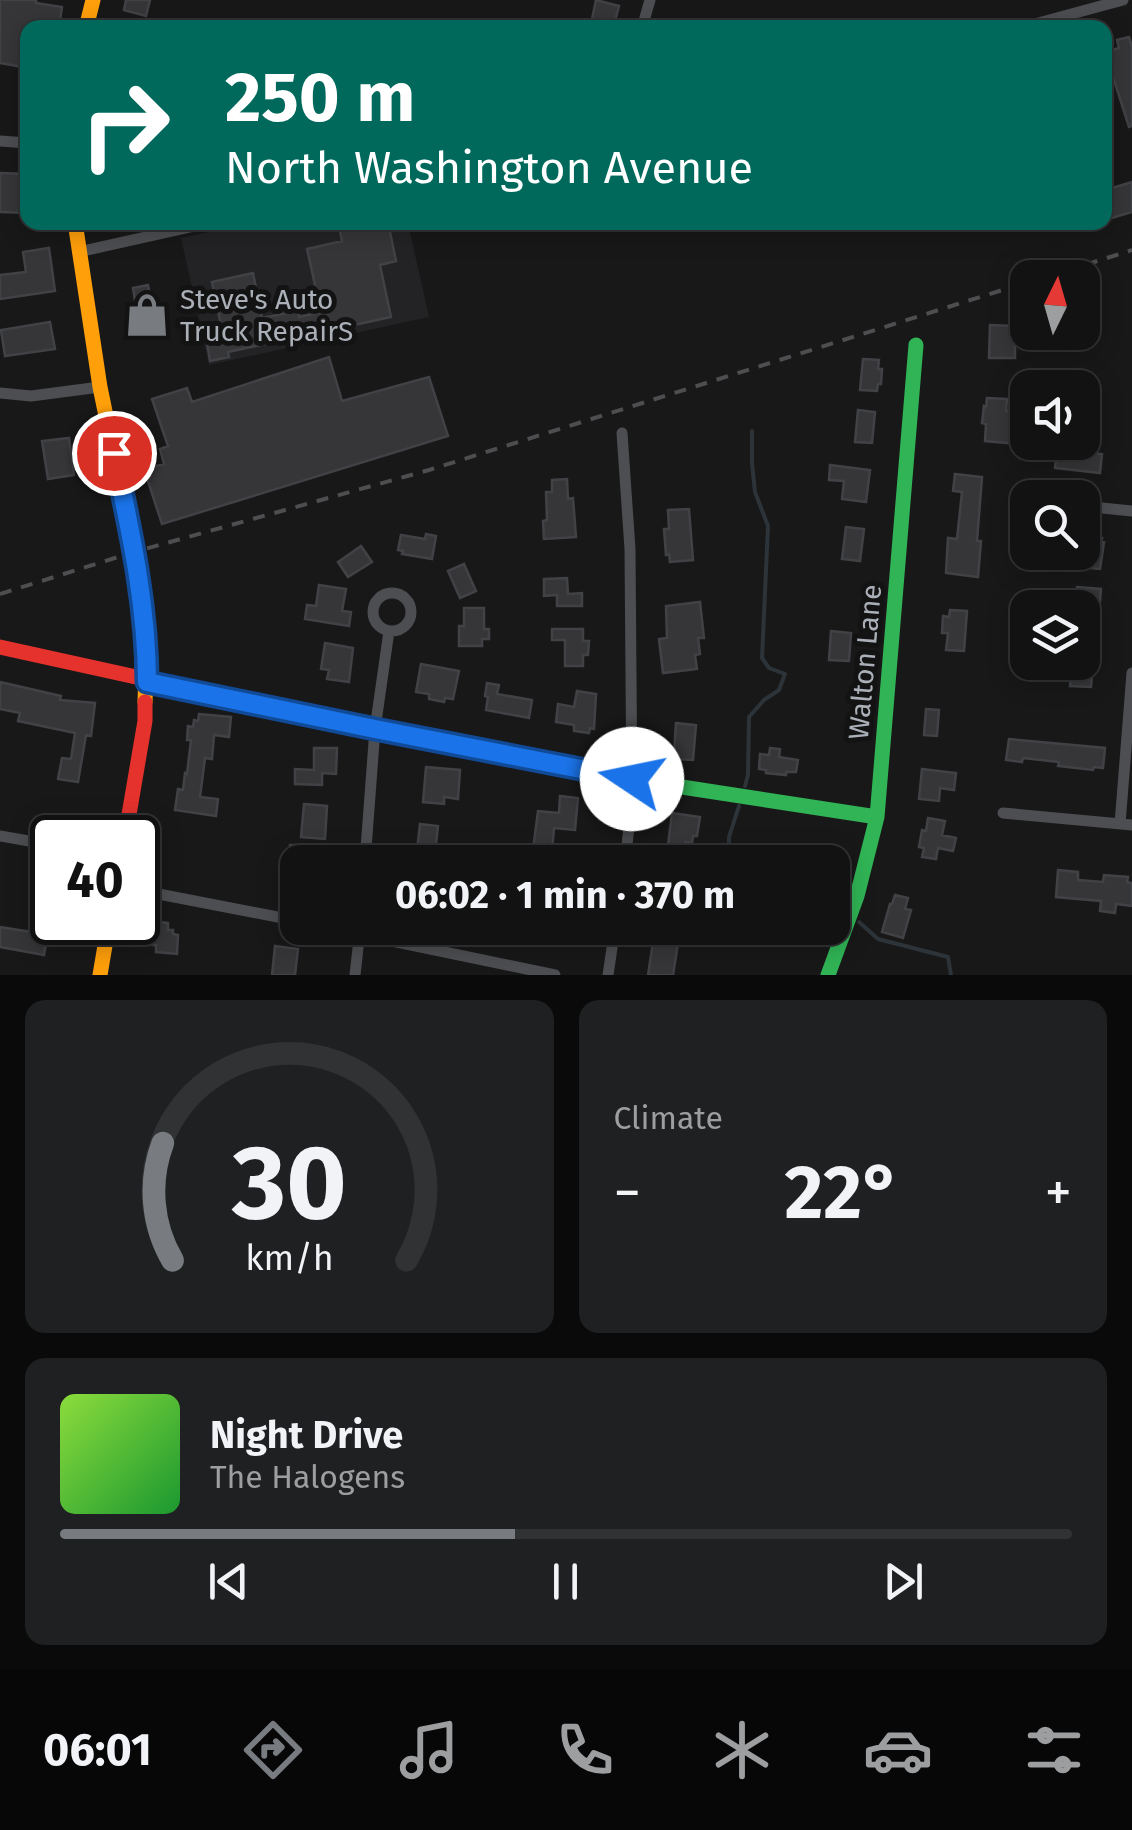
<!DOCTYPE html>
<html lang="en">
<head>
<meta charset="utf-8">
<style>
	body { margin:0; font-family:"Fira Sans",sans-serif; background:#1f2021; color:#f1f3f6; height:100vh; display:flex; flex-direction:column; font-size:38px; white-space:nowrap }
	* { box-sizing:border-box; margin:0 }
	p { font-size:32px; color:#9c9ea0 }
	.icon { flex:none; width:55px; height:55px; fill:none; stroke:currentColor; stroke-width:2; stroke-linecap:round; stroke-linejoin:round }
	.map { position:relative; height:975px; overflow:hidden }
	.sheet { display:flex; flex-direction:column; gap:25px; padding:25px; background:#0a0a0a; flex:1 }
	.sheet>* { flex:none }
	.banner { position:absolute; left:20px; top:20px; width:1092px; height:210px; border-radius:20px; box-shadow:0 5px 25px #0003,0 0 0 2px #313233; background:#00695c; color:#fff; overflow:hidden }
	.needle { width:65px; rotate:5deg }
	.tools { position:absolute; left:1010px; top:260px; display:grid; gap:20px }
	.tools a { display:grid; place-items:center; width:90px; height:90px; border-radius:20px; background:#121213; box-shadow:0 5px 25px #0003,0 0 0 2px #313233; font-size:50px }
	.speed { position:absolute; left:30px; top:815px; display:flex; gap:20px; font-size:50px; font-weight:700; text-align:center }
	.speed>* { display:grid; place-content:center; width:130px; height:130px; border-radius:50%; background:#121213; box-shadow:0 5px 25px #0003,0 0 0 2px #313233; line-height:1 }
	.speed .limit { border:5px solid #111; border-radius:15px; background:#fff; color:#111 }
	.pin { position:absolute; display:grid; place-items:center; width:85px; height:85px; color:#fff; margin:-42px; border:5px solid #fff; border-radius:50%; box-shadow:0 2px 10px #0007 }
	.me { position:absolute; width:110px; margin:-55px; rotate:281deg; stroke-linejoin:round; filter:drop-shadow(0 0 8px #0008) }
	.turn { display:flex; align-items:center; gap:35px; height:210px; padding:0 40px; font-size:45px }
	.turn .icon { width:130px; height:130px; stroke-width:2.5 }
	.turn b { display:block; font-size:70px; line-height:85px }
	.big { font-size:75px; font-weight:700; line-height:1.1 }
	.sheet .tile { flex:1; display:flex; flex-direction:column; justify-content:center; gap:15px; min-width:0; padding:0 35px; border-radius:20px; background:#1f2021 }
	.sheet .dial { align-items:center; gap:0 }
	.dial svg { height:260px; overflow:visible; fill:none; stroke:#313233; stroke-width:7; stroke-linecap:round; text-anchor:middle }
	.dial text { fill:#f1f3f6; stroke:none }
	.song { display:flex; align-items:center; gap:30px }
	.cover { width:120px; height:120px; border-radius:15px; background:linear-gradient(135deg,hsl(90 70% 55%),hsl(130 70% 35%)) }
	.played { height:10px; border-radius:5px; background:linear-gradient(90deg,#787b80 45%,#313233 45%) }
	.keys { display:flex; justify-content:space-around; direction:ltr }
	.heat { display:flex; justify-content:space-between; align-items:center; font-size:55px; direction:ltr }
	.sheet .tiles { flex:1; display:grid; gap:25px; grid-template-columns:1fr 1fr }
	.tile:last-child { grid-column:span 2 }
	.trip { position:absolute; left:280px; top:845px; width:570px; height:100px; border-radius:20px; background:#121213; box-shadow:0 5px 25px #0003,0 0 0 2px #313233; font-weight:700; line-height:100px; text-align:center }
	.tabs { display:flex; height:160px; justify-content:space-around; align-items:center; background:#070708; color:#9c9ea0 }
	.tabs .icon { width:70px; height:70px }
	.tabs .current { color:#787b80 }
	.tabs b { font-size:45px; color:#f1f3f6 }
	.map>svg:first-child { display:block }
</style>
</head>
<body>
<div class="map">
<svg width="1132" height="975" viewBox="0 0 1132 975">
	<rect width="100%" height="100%" fill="#181819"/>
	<!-- built -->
	<path fill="#232325" d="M252,223H408L429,317L209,365L181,238Z"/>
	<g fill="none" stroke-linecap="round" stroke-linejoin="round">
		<!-- stream -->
		<path stroke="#2d3439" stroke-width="4" d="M745,786L748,775L749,717L764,700L779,690L785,674L769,668L762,658L768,526L755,492L752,463V431
			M739,806L729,837V856L743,862
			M832,895L842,907
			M859,922L878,939L948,957L951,975"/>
	</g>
	<!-- building -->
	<path fill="#363638" stroke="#414245" stroke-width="2.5" d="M0,0H36V3L62,7L59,28H28V68L0,63Z
		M126,0H150L146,16L124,10Z
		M596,0L619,6L614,25L592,19Z
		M1129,37L1132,47V126L1129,127L1105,52L1119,48L1117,40Z
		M0,173L28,174V213L0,212Z
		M1132,182V212L1105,220V190Z
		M338,222H388L396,261L380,265L391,317L228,352L229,357L210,361L207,343L224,340L212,282L253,273L262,318L298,311L299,317L321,312L307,249L342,241Z
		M49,248L55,291L0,299V275L26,272L23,252Z
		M148,285L151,302L155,301L159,328L140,331L133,288Z
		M50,322L55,349L5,356L1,330Z
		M990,325L1015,326V358H989Z
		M329,357L342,401L429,377L448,436L162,524L144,469L164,464L160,449L168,446L152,399L187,388L192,402Z
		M863,359L879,360L878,369H882L881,384H878L877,391L860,390Z
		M987,398L1007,399L1006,411H1013L1012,426L1020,427L1018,444L985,441L986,424L982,423L984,406L986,407Z
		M858,410L875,412L872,443L855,442Z
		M69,438L74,475L48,479L42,441Z
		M1057,449L1102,454L1100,473L1055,468Z
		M830,465L870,470L866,502L842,499L844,481L829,480Z
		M955,474L982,477L977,541H981L978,577L946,573L948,538L957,539L962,492L953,491Z
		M567,479L568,499L573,498L576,537L544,539L543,521L547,520L546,492H552V480Z
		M689,509L693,560L670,562L669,554L666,555L664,529H669L668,510Z
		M846,527L864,529L860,561L842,559Z
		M426,534L436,536L432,559L402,554L403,551L398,550L401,535L425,539Z
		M1083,536L1102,538L1101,541L1104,542L1100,569L1080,567V563H1068L1069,552H1082Z
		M361,546L372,562L348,577L338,562Z
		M464,564L476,591L460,598L448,571Z
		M567,578L568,594L582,593V606H557V595L544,596V579Z
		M319,585L346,589L342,611L351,612L349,626L305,619L307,605L316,606Z
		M1077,587L1101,589L1098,627L1082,626V608H1070V593H1076Z
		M700,602L704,638H698L700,654L695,655L697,669L663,673L659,639L667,638L666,606Z
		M464,608H484V629H489V639H482V646H459V626H464Z
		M950,610L967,611L964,651L946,650L948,633H942L943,616L949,617Z
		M552,629H583V641H589L588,655H583V666H565V640H552Z
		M831,631L851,633L849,661L829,660Z
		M325,643L353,648L349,682L327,679L329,670L321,669Z
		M1082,652L1094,653L1091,687L1070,686L1072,662H1082Z
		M421,664L459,671L453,699L445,698L444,702L429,699V694L416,692Z
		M0,682L61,696L60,700L95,703L91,736L86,735L78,782L58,779L62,758L71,759L75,733L18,721L20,713L0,709Z
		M487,683L499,685L497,694L532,700L529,718L486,710L488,697L485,696Z
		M577,691L596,694L594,729L590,728L589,733L574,731V725L556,722L558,704L574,707Z
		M926,709L939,710L937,736L924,735Z
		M199,714L231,717L229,737L214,735L212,759L205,758L200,797L218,799L216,816L175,810L178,789L183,790L185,773L187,774L191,740H187L188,726L193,727L194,720L198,721Z
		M676,723L696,725L693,760L676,759V754H674Z
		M1009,739L1105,748L1103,768L1094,767L1093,770L1058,766L1059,762L1023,758L1022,762L1006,760Z
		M314,748H337L336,774L322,773V785L295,784V769L314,770Z
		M770,748L780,749L779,757L798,760L796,772H786V775L766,773V770L759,769L760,754L769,755Z
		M426,767L460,770L458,799L444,797V804L423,802Z
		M922,769L956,773L954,790L940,788L939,801L919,799Z
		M560,796L578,798L575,830L554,828L552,852L582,855V862H526L528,850H533L538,811L559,813Z
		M304,804L327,806L325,839L301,837Z
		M672,813L700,817L697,836H693L692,843L685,842L684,847L668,845Z
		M928,818L945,821L942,835L956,838L953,851L938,848L936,859L922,857L924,848L919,847L922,830L926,831Z
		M420,824L438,826L434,862L416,860Z
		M290,845H298V899L294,902L280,901L283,870H288Z
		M1058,870L1078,872V880L1103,882L1104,875L1128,877L1127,882L1132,883V906L1116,904L1115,913L1100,911L1101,901L1056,897Z
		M40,879L52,880V923H50L44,955L0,947V927L32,932Z
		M895,895L908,898L905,909L911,910L903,938L882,932L890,904H892Z
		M158,922L168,923V930H173V934L178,935L177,954L156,952V945H153Z
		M662,934L679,937L673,975H648L653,942L660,944Z
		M275,946L298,949L295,975H272Z"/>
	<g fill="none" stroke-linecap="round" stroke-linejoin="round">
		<!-- street -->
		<path stroke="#4d4e51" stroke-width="11" d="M642,28L650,0
			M1020,28L1123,0
			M0,141L28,143
			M78,252L213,222
			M0,393L31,396L100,387
			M622,433L630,549L632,801L625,862
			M1082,506L1132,511
			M373 612a19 19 0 1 1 38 0a19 19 0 1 1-38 0Z
			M1003,813L1132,825
			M1120,824L1132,673
			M0,836L52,845
			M365,862L375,729L389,631
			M138,890L298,921
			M329,928L555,975
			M355,975L360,930
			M608,975L615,928"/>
		<!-- fast -->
		<path stroke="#30b455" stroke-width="15" d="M377,730L630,779L877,817
			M828,975L857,896L877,817L916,345"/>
		<!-- slow -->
		<path stroke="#ff9f0a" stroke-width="15" d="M86,28L93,0
			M75,222L100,387L134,552L147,640L145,702
			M100,975L109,922"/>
		<!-- jam -->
		<path stroke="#e5322d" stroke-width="15" d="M0,647L377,730
			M125,838L145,721V702"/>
		<!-- rail -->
		<path stroke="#4e4e50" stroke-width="4" stroke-dasharray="12 10" stroke-linecap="butt" d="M1044,278L1132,250
			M0,594L134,552L429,470L1028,282"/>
	</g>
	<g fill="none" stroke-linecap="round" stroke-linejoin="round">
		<!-- route casing -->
		<g stroke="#114b97" stroke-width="25">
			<path id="route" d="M114,453C130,529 147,604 147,682L375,729L632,779"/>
		</g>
		<!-- route -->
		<use href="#route" stroke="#1a73e8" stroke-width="18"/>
	</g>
	<!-- icons -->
	<defs>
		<g id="shop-bare" transform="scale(3.45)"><path d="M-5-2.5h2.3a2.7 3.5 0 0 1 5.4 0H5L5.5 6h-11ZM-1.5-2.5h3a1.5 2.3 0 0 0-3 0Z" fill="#787b80" stroke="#131314" stroke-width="2.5" paint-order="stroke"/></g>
	</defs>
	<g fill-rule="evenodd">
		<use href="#shop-bare" x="147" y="315"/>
	</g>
	<g text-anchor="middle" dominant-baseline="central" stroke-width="10" stroke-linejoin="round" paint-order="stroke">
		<!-- poi labels -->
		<g font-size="28" fill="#abb0b8" stroke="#131314" text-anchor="start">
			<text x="180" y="299">Steve's Auto<tspan x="180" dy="32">Truck RepairS</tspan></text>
		</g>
		<!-- street labels -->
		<g font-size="28" fill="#abb0b8" stroke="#131314">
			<text transform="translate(865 662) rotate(-85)">Walton Lane</text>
		</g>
	</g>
</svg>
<div class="tools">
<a><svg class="needle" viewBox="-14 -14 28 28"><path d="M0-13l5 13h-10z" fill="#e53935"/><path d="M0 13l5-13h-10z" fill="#9c9ea0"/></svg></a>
<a><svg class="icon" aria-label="sound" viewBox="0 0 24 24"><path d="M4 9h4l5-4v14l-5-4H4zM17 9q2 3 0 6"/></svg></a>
<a><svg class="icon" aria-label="search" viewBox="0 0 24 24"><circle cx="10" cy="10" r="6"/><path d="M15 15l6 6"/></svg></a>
<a><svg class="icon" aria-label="layers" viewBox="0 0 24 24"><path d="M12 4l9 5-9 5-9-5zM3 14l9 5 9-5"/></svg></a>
</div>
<div class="speed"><div class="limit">40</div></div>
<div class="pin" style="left:114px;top:453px;background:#d93025"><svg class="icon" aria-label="arrive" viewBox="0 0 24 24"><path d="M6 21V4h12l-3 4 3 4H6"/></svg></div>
<svg class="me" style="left:632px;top:779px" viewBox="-20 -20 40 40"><circle r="19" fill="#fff"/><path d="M0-13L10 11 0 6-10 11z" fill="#1a73e8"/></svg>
<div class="trip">06:02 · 1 min · 370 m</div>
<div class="banner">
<div class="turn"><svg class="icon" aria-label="right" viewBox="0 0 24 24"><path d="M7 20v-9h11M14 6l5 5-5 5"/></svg><div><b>250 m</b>North Washington Avenue</div></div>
</div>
</div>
<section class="sheet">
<div class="tiles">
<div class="tile dial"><svg viewBox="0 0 100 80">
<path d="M14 69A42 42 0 1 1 86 69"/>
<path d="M14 69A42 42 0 0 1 11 33" stroke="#787b80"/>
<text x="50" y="56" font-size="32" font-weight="700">30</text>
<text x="50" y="72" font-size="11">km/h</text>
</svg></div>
<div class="tile"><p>Climate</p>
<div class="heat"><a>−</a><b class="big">22°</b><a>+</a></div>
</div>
<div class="tile">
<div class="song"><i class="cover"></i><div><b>Night Drive</b><p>The Halogens</p></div></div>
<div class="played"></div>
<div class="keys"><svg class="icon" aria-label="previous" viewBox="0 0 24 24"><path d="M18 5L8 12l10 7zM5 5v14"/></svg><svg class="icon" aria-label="pause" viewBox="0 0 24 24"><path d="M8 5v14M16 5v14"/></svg><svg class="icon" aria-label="next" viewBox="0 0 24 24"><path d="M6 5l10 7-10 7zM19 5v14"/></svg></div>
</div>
</div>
</section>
<nav class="tabs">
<b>06:01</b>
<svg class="icon current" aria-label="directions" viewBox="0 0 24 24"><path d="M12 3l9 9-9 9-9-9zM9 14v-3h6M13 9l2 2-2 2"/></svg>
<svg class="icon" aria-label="music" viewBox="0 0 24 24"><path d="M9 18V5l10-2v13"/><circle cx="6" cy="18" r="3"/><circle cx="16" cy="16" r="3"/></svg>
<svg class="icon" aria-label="phone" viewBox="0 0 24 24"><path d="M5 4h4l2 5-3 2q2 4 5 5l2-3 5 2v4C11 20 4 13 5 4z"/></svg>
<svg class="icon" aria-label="climate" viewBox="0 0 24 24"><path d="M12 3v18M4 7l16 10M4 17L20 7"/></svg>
<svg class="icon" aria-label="car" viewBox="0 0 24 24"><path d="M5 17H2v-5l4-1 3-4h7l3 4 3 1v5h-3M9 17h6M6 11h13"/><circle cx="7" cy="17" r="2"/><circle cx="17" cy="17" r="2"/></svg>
<svg class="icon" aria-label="filters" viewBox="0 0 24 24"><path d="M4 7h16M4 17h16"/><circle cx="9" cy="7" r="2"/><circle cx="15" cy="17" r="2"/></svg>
</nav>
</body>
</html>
